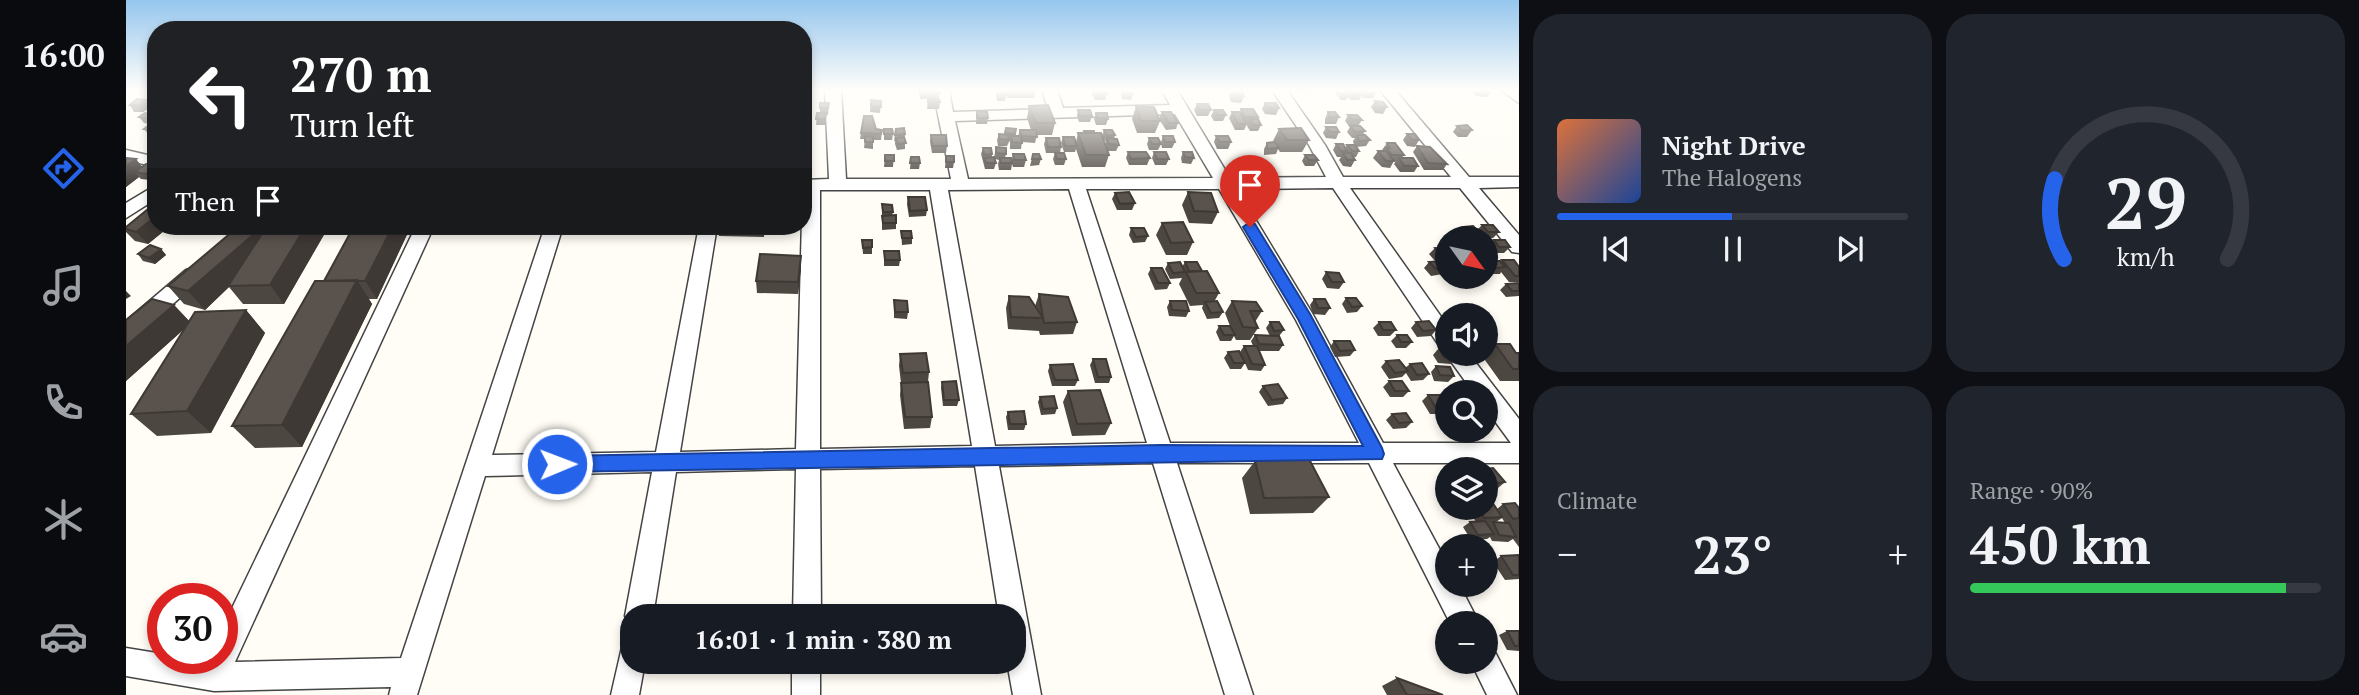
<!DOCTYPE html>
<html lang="en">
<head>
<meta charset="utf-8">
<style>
	body { margin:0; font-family:"PT Serif",serif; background:#20242c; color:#f1f3f6; height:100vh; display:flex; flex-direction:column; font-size:26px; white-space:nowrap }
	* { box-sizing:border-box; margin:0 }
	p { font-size:23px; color:#9ea1a6 }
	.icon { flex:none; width:38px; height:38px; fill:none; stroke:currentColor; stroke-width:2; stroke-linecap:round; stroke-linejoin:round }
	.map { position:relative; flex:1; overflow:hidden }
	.drawer { display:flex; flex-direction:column; gap:14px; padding:14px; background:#0d0f14; width:840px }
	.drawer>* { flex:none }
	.hud { position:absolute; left:21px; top:21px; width:665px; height:214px; border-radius:28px; box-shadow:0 4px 10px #0003; background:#202124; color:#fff; overflow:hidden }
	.needle { width:46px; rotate:123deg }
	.controls { position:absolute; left:1309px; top:226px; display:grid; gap:14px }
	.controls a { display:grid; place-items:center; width:63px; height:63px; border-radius:50%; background:#171b24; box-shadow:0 4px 10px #0003; font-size:35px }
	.speed { position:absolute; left:21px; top:583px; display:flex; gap:14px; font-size:35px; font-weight:700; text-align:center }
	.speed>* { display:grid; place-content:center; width:91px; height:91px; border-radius:50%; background:#171b24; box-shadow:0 4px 10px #0003; line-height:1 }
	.speed .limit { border:10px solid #d22; background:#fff; color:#111 }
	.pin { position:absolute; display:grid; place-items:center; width:60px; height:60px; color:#fff; margin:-72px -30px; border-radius:50% 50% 50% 0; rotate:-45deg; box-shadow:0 0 7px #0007 }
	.pin .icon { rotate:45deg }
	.me { position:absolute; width:77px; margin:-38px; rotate:89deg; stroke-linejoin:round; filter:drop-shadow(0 0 5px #0008) }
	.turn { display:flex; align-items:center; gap:24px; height:147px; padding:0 28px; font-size:32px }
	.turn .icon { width:91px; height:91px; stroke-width:2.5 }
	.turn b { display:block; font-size:49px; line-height:60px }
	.then { display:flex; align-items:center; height:66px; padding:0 28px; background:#0003; gap:14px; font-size:26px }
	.big { font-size:52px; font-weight:800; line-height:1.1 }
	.drawer .tile { flex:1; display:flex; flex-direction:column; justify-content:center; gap:10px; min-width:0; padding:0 24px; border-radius:28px; background:#20242c }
	.drawer .dial { align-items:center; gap:0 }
	.dial svg { height:182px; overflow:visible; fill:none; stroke:#363941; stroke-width:7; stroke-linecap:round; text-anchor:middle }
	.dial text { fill:#f1f3f6; stroke:none }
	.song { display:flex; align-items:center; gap:21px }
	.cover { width:84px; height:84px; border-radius:10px; background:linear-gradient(135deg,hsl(20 70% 55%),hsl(220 70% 35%)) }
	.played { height:7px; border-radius:4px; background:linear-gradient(90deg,#2563eb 50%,#363941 50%) }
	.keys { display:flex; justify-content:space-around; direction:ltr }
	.heat { display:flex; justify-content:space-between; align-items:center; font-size:38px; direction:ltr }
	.charge { height:10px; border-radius:5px; background:linear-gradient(90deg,#34c759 90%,#363941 0) }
	.drawer .tiles { flex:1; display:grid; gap:14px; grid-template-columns:repeat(2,1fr) }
	.trip { position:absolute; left:494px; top:604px; width:406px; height:70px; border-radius:28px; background:#171b24; box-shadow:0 4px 10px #0003; font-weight:800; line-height:70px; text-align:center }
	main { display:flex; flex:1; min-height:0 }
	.tabs { display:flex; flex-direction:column; width:126px; justify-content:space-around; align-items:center; background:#090b0e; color:#9ea1a6 }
	.tabs .icon { width:49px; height:49px }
	.tabs .selected { color:#2563eb }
	.tabs b { font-size:32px; color:#f1f3f6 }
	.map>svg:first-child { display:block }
</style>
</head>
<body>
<main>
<nav class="tabs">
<b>16:00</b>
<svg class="icon selected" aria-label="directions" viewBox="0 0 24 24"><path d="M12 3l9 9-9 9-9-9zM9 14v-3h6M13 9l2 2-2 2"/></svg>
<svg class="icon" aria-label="music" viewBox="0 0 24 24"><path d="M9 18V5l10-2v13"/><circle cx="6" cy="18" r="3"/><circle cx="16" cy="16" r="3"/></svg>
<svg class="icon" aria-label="phone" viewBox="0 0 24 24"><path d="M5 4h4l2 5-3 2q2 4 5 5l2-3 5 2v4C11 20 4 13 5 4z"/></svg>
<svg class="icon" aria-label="climate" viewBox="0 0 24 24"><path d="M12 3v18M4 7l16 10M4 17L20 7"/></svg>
<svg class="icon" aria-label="car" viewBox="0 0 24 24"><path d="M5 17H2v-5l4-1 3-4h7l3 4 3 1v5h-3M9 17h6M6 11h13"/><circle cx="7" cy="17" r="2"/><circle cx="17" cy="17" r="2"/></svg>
</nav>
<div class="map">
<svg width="1393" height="695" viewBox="0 0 1393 695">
	<rect width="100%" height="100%" fill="#fffdf5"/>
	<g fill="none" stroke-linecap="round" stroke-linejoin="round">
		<!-- minor casing -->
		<g stroke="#444" stroke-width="3">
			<path id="minor" d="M699,90H715L720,179H825L807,90H823L827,112L922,109L916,90H931L937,108L1044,105L1036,90H1051L1104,178L1200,177L1183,145L1146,90H1161L1199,145L1217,177H1325L1254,90H1269L1343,177H1393V187L1353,188L1393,235V253L1386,252L1334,188H1224L1321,325V349L1314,347L1207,188L1111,189L1186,313L1257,443H1385L1360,409V392H1347L1324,360L1320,354L1321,352L1343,354L1393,419V463H1267L1321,563V584H1333L1353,623H1324L1243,463H1051L1127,695H1099L1027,463L873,466L915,695H887L881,662H887V616H873L849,466L694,469L695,616H667L670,469L550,472L527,616H506V626L499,616L526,472L359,476L291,695H263L265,687L88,691L0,676V648L37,654V658L81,662L82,658H96V629L290,226H308L109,662L275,658L419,226H437L366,455L530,452L573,226H591L554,452L670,449L677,180L703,179ZM1049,114L1087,178L842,179L829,121ZM943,189L1021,443L869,446L822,190ZM960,189H1093L1170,320L1233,443H1044ZM694,190H804L846,446L694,449Z
				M1375,90H1392L1393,103Z
				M0,150L30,157V167L0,160Z
				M30,185V199L0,218V203Z
				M67,268L74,270L77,275L74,280L7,339L0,341V321L60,270Z
				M506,643V662H519L513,695H485L496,647Z
				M1360,648L1369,652L1391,695H1361L1345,662H1360Z
				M666,662H694V695H666Z"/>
		</g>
		<!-- minor -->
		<use href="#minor" fill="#fff" fill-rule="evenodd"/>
	</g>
	<!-- wall -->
	<path fill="#4d4742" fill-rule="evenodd" d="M30,90V97L24,91Z
		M793,90H813V99L814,102L813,109H801L802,99H794Z
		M871,90L880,95L879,101H871L870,95Z
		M880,90H910L908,98H881Z
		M967,90H980L981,94L979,100H969L966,94Z
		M996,90H1006L1007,94L1005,100L996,99L995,94Z
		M1100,90H1123V92L1117,91L1118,96L1115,103L1105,102L1103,96L1105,92H1102Z
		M1170,90H1184L1183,92H1172Z
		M1210,90H1234L1235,93L1237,90H1250L1251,92L1247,98H1237L1236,95L1233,100H1225L1222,97L1220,100H1215L1209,93Z
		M1348,90L1366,91L1361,97L1350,96L1347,92Z
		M745,100L755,101L754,113L744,112Z
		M1249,101L1261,107L1257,114L1249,113L1245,107Z
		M694,103H703L702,115H700L699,125H690L691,113H694Z
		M1139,103L1153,108L1150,115L1139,114L1136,109Z
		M1071,104L1085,110L1082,116H1071L1068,110Z
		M4,105L25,106L17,112H8Z
		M903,106L929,123L926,135H911L909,143L896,142L895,149H884V140L881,146H872L871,140L873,134H879L880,128L890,129L889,136H892L894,130H905L901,118Z
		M1010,106L1034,121L1029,133H1011L1006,119Z
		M1115,109L1132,117L1130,119L1135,125L1132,131H1124L1121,126L1122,123H1120L1121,124L1118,130H1109L1103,118L1106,112H1114Z
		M952,110L966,116L964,122H953L951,116Z
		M1088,110L1100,115L1097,121H1088L1085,116Z
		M851,111L862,118L861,124H850Z
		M1036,112L1052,123L1050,129L1040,130L1033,119Z
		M1202,112L1213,117L1210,124H1199V119Z
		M970,113L982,119L980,125H970L968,119Z
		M27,115L30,118V136L23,135L18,129L24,124L18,123L13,117Z
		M1222,115L1236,120L1232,126L1239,131L1237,135L1244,140L1240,146L1230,147L1233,151L1230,157H1227L1229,160L1225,167L1217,166L1213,160L1215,157H1211L1207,150L1210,144L1219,148L1221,145H1228L1227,141L1229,138H1226L1221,132L1224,127L1219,121Z
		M1331,126L1346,130L1341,137H1332L1327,132Z
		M1200,127L1213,132L1210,139L1200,138L1197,133Z
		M750,129L756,130L755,140H747V149L738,148L739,139H734L735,133Z
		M758,129L767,134L766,140H758Z
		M770,129L779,134V149L771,150L769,144V141H768Z
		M1153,129L1183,140L1176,152H1154L1152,149L1150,154L1138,155V149L1141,143L1148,142L1147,141Z
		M978,130L989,135L988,139L993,145L990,151H981L983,155L979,167H956L950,149L949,152H938L935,143L937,137L950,142L952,133H958V131L968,133L979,144L980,142L976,136Z
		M1281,134L1293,140L1289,147L1281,146L1277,140Z
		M805,135L821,146L820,153H806L804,141Z
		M1037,136L1049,142L1046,148H1036L1035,142Z
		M1090,136L1105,142L1102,149H1091L1088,142Z
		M920,138L935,147L934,153L940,159L938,165H929L927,159L929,153H920L918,144Z
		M1023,138L1035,144L1032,150H1023L1021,144Z
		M1261,143L1278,155L1276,158L1292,166L1288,172H1274L1268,164L1270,161H1268L1264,168L1256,167L1247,158L1252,151H1258L1256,150Z
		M1291,146L1321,164L1317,170H1298L1287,152Z
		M870,147L880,154L879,158L886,160L887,154L900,160L898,167H887L886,164L885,170H873L872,164L873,160L869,159L870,163L868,169H859L855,154L857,148L866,154V157L868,158Z
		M1002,152L1024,158L1021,165H1003L1000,158Z
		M1028,152L1043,159L1040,165H1029L1026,158Z
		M1057,152L1068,158L1065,164L1056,163L1055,158Z
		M907,154L915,159L913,165L904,166Z
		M759,155H768L767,167H758Z
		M1179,155L1192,160L1188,166H1179L1176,161Z
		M820,156L828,162L827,168H819Z
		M785,157L794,163L793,169H784Z
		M0,158L10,159L24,180L15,179L13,177L0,187Z
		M1062,192L1092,212L1086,224L1063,223L1056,205Z
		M989,193L1009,203L1006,210H991L986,199Z
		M782,197L801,210L800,216L783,217L781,204Z
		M756,204L767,212L766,216L770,223V229L756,230Z
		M1036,223L1067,242L1061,255H1040L1030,235Z
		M1356,225L1373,232L1367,238H1357L1355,236L1353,238H1336L1332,234L1337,227L1351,230Z
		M44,226L22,244L9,241L0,232V227Z
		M72,226H94L87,232L75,231Z
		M141,226H203L158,304H117L103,287L79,310L58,304L42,286L138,232Z
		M228,226H285L251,299H243L246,304L176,447L129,448L106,426L198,281Z
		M360,226H402L399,232L363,233Z
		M591,226H639L638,237L593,236Z
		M1005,228L1022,236L1019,242L1007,243L1003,235Z
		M775,231L786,238V244L776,245Z
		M736,240L746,247V254H737Z
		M1368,240L1384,247L1378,253H1367L1362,246Z
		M1309,248H1321V262H1316L1321,267V269L1317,274L1305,276L1298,268L1303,262L1309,261L1303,254Z
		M35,249L40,255L29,264L17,261L12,254Z
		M758,251L774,260L773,266H758Z
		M675,256V268L672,294L631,293L630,281Z
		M1376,260L1393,267V282H1383L1375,272L1374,274H1364L1360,269V266L1364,261L1375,262Z
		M1059,262L1076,271L1093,293L1088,302L1097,312L1093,318L1081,319L1076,308L1077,305L1064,306L1053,284L1058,274L1056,278L1044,279L1039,269L1042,263L1056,267Z
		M1025,268L1044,283L1041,289L1029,290L1022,274Z
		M1200,272L1218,282L1213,289L1201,288L1196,279Z
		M1380,284H1393V296L1380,297L1374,290Z
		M913,294L951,322L947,334L914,335L913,331L882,329L880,308L883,296L909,306Z
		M1220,298L1236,306L1231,312L1221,313L1216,304Z
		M1188,299L1204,308L1199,315L1187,314L1184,305Z
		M768,300L782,312L781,319L768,318Z
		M1044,301L1063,311L1060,317L1043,316L1041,307Z
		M1106,301L1136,311L1129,322L1132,328L1124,340H1110L1108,336L1105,341H1094L1090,332L1093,326H1104L1099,313Z
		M48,305L63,321L120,310L139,333L85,433L31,436L5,414L58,329L0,381V320Z
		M1144,322L1158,330L1153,336L1157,345L1153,351H1133L1139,365L1135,371L1122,370L1119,363L1115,369H1104L1098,358L1102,352L1116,357L1114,352L1118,346H1127L1125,341L1129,335L1144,336L1140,328Z
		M1253,322L1270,330L1264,336H1252L1247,328Z
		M1290,322L1310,330L1305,336L1291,337L1285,328Z
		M1271,335L1286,342L1280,348H1270L1265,341Z
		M1208,341L1229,350L1224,356L1209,357L1204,347Z
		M1369,344L1390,353H1393V381H1374L1356,356Z
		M1313,348L1331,358L1325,364L1312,363L1307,355Z
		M774,354L803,372L802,382L806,417L804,428L778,429L774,395L775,383L773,366Z
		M967,359L985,377L983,383H969L964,365Z
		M1260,361L1279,368L1284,364L1303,374L1297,380L1285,381L1280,373L1276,377L1263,379L1255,367Z
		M924,365L952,380L949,386H926L922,371Z
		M1310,366L1328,376L1322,382L1308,381L1305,372Z
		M1263,381L1283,391L1277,397H1264L1257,387Z
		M816,382L833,400L831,406H817L815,388Z
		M1137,386L1161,398L1157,404L1142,406L1133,392Z
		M942,391L985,423L979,435L946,436L937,402Z
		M1302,395H1321V414H1304L1296,401Z
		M914,397L931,408L929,414L915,415L912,402Z
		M882,412L900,424L898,430H882L880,417Z
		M1266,414L1286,422L1280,428L1267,429L1260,420Z
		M1129,461L1203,497L1187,513L1124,514L1116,478Z
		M1360,469L1379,482L1372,488L1360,489Z
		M1377,504L1393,508V547L1387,539L1382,542L1366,541L1364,537L1361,539L1345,540L1337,527L1344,522H1350L1341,508L1371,509ZM1376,518L1379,523L1370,522Z
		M1393,555V579L1379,580L1367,562L1375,556Z
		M1381,631H1393V651L1381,650L1373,635Z
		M1271,678L1317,695H1261L1256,686Z"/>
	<!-- shaded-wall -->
	<path fill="#3f3936" d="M20,100L25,106L17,112L12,106Z
		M27,115L30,118V122L27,125L22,119Z
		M10,159L20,172H9L13,177L0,187V166Z
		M30,166V176L24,180L19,174Z
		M30,216V226H44L22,244L10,232Z
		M82,226H94L87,232Z
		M180,226H203L158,304L144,285Z
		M267,226H285L251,299L239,281Z
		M135,228L148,246L102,286L103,287L79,310L62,291Z
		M35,249L40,255L29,264L23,258Z
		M675,256V268L672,294V282Z
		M231,280L246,304L176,447L156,425Z
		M0,291L5,296L0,299Z
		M48,305L65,323L0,381V346Z
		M120,310L139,333L85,433L61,411Z"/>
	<!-- building -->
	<path fill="#5a524d" stroke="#3f3936" stroke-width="2" d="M794,90H813L814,93H794Z
		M871,90H879L880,95H872Z
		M969,90H980L981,94H970Z
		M997,90H1006L1007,94L998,93Z
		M1106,90L1116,91L1118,96L1108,95Z
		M1215,90H1221L1224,94H1218Z
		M1226,90H1234L1237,94H1229Z
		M11,99L20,100L12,106L4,105Z
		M802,99H813L814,102H802Z
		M745,100L755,101V107L745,106Z
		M1249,101L1257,102L1261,107H1253Z
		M694,103H703L702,108H694Z
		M1139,103H1150L1153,108H1142Z
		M1071,104H1082L1085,110H1074Z
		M922,105L929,123H910L903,106Z
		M1010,106L1028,107L1034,121H1015Z
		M1115,109H1127L1132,117H1119Z
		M952,110H964L966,116H954Z
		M1088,110H1097L1100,115H1091Z
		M851,111L861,112L862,118H851Z
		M1036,112H1045L1052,123H1043Z
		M1106,112H1114L1121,124H1112Z
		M1202,112H1209L1213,117H1203Z
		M19,113L27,115L22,119L13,117Z
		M691,113H700L699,119H690Z
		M970,113H981L982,119L971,118Z
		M1222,115H1231L1236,120H1227Z
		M738,116H746L750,129L756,130L755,134L735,133Z
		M1124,119H1132L1135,125H1127Z
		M30,120V129L28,130L18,129Z
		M1341,125L1346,130L1337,131L1331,126Z
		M1224,126H1234L1239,131L1229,132Z
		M1200,127H1210L1213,132H1204Z
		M778,128L779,134L769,135L770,129Z
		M880,128L890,129L889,134L879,133Z
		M1175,128L1183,140H1161L1153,129Z
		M758,129H766L767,134H758Z
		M894,130H910L911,137L895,136L896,143L886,142L885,136H895Z
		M978,130H986L989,135L981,136Z
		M958,131H968V133H959Z
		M952,133H975L983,155H960Z
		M873,134L882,135L883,140L873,139Z
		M1281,134H1289L1293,140H1286Z
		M805,135H820L821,146H806Z
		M1231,135H1239L1244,140L1233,141Z
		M739,136L747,137V142H739Z
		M1037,136H1047L1049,142H1039Z
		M1090,136H1102L1105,142H1094Z
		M778,137L780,143L772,144L770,138Z
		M937,137H948L951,146H939Z
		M920,138H933L935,147H922Z
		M981,138L991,139L993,145L983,144Z
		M1023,138H1032L1035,144H1026Z
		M1149,142L1153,148L1141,149V143Z
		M1261,143H1269L1278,155H1266L1260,148H1264Z
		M1210,144H1217L1221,151H1215Z
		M1221,145H1229L1233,151H1226Z
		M1291,146L1304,147L1321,164L1302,163Z
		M870,147L880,148V154L870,153Z
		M857,148H865L866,154L858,155Z
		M1252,151H1260L1268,161H1260Z
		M1002,152H1020L1024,158L1005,159Z
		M1028,152H1040L1043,159H1031Z
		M1057,152H1066L1068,158L1059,157Z
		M929,153H938L940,159H931Z
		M1217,153H1225L1229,160H1221Z
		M887,154H898L900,160H888Z
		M907,154H913L915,159H906Z
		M759,155H768V161H759Z
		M1179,155H1188L1192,160H1183Z
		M820,156H828V162H820Z
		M785,157H793L794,163H784Z
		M868,157L870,163H860L858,158Z
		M0,158L10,159L0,166Z
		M874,158H885L886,163H875Z
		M1273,158H1287L1292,166H1278Z
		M20,164L30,166L19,174L9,172Z
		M1003,192L1009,203L994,204L989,193Z
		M1062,192L1085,193L1092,212L1068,211Z
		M782,197H799L801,210L784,211Z
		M756,204L766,205L767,212H757Z
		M22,209L30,211V216L10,232L0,229V227Z
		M770,215V223H757L756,216Z
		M1057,222L1067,242L1045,243L1036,223Z
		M1356,225H1367L1373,232H1362Z
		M113,226H125L135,228L62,291L42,286Z
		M141,226H180L144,285L102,286Z
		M228,226H267L239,281H198Z
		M1347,226L1356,235L1345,236L1337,227Z
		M1005,228H1018L1022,236L1010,237Z
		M775,231H785L786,238H776Z
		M736,240H746V247L737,248Z
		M1368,240H1379L1384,247H1373Z
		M24,245L35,249L23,258L12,254Z
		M1321,247V256H1315L1309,248Z
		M758,251H773L774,260H759Z
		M634,254L675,256L672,282L630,281Z
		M1376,260H1388L1393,267V276H1389Z
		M1315,261L1321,268L1310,269L1303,262Z
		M1364,261H1374L1379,267L1370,268Z
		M1054,262L1059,272L1047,273L1042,263Z
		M1059,262H1071L1076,271H1063Z
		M1025,268H1036L1044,283H1032Z
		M1081,271L1093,293H1070L1060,272Z
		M1200,272L1213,273L1218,282H1206Z
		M231,280L156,425L106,426L189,281Z
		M1392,283L1393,284V291H1386L1380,284Z
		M913,294L942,297L951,322L918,323L917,318L885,317L883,296L903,297L917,318Z
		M1220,298H1230L1236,306L1226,307Z
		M26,299L48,305L0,346V320Z
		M1188,299H1199L1204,308H1192Z
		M768,300L781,301L782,312H769Z
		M1044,301H1060L1063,311L1046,310Z
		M1091,301L1097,312L1085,313L1079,302Z
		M1106,301L1130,302L1136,311H1124L1132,328L1117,327Z
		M120,310L61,411L5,414L69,312Z
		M1303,321L1310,330L1297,331L1290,322Z
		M1144,322H1153L1158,330L1148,331Z
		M1253,322H1265L1270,330H1257Z
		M1093,326H1104L1109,335H1098Z
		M1129,335L1153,336L1157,345L1133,344Z
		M1271,335H1281L1286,342H1275Z
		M1208,341H1224L1229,350L1214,351Z
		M1369,344H1384L1390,353H1393V369H1387Z
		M1118,346H1131L1139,365L1126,364Z
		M1313,348L1321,349V354H1328L1331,358L1318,357Z
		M1113,351L1119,363H1108L1102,352Z
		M800,353L803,372L777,373L774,354Z
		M967,359H980L985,377H972Z
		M1273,360L1282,371L1269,373L1260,361Z
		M1296,363L1303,374L1291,375L1284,364Z
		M947,364L952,380H929L924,365Z
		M1310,366L1324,367L1328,376L1314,375Z
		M830,381L833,400H818L816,382Z
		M1263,381H1276L1283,391H1269Z
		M802,382L806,417H779L775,383Z
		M1152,384L1161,398L1146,400L1137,386Z
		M974,390L985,423L951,424L942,391Z
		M1302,395H1321V408H1310Z
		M928,396L931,408L917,409L914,397Z
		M1360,397L1365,404L1360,405Z
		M898,411L900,424H884L882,412Z
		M1280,413L1286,422L1273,423L1266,414Z
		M1183,459L1203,497L1138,498L1129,461Z
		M1367,468L1379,482L1364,484L1360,478V469H1358Z
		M1360,502H1366L1376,517L1358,518L1352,508H1360Z
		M1389,503L1393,508V518L1387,519L1377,504Z
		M1359,521L1368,534L1352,535L1344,522Z
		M1367,522L1383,523L1390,537L1373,535Z
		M1393,555V575H1387L1375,556Z
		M1381,631H1393V646H1389Z
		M1271,678L1317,695H1281Z"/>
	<!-- sky -->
	<linearGradient id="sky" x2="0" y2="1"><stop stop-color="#95c6ee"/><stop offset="0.48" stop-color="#fffefa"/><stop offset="1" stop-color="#fffefa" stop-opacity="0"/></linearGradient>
	<rect width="1393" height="188" fill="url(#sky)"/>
	<!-- route -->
	<path fill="#2563eb" stroke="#184099" stroke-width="2" d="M1124,222L1129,224L1184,314L1256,448L1258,454L1256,459L431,472L422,464L431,456L1035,445L1237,446L1172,319L1117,227Z"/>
</svg>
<div class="controls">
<a><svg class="needle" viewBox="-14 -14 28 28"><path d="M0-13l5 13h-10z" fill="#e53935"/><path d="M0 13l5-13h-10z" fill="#9ea1a6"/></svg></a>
<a><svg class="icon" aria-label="sound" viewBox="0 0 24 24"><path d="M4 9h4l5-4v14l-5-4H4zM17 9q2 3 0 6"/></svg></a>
<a><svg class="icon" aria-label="search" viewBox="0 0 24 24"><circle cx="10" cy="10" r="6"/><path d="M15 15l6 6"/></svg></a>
<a><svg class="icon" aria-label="layers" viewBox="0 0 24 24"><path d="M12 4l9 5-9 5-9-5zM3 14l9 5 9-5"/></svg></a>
<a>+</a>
<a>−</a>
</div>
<div class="speed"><div class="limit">30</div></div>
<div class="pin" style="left:1124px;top:227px;background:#d93025"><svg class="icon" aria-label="arrive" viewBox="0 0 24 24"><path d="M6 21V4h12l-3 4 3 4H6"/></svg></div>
<svg class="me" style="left:431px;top:464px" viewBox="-20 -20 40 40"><circle r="17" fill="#2563eb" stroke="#fff" stroke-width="3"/><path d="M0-11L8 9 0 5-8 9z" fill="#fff"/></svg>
<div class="trip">16:01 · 1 min · 380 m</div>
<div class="hud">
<div class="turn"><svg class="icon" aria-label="left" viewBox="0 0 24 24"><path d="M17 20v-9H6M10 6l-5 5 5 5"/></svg><div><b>270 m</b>Turn left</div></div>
<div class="then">Then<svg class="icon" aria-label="arrive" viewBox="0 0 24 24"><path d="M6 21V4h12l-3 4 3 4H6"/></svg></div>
</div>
</div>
<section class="drawer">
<div class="tiles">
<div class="tile">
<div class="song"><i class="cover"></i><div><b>Night Drive</b><p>The Halogens</p></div></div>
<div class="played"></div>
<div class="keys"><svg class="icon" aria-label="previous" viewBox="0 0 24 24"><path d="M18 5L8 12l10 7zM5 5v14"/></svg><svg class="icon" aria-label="pause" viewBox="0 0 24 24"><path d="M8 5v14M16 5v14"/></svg><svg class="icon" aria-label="next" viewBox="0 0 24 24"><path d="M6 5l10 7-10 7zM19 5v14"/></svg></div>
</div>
<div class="tile dial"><svg viewBox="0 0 100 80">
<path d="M14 69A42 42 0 1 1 86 69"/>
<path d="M14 69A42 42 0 0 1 10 34" stroke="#2563eb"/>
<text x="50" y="56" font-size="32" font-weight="700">29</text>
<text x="50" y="72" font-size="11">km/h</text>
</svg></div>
<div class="tile"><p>Climate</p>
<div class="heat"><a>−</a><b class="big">23°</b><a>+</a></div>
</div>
<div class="tile"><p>Range · 90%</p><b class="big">450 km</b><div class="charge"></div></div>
</div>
</section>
</main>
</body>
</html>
